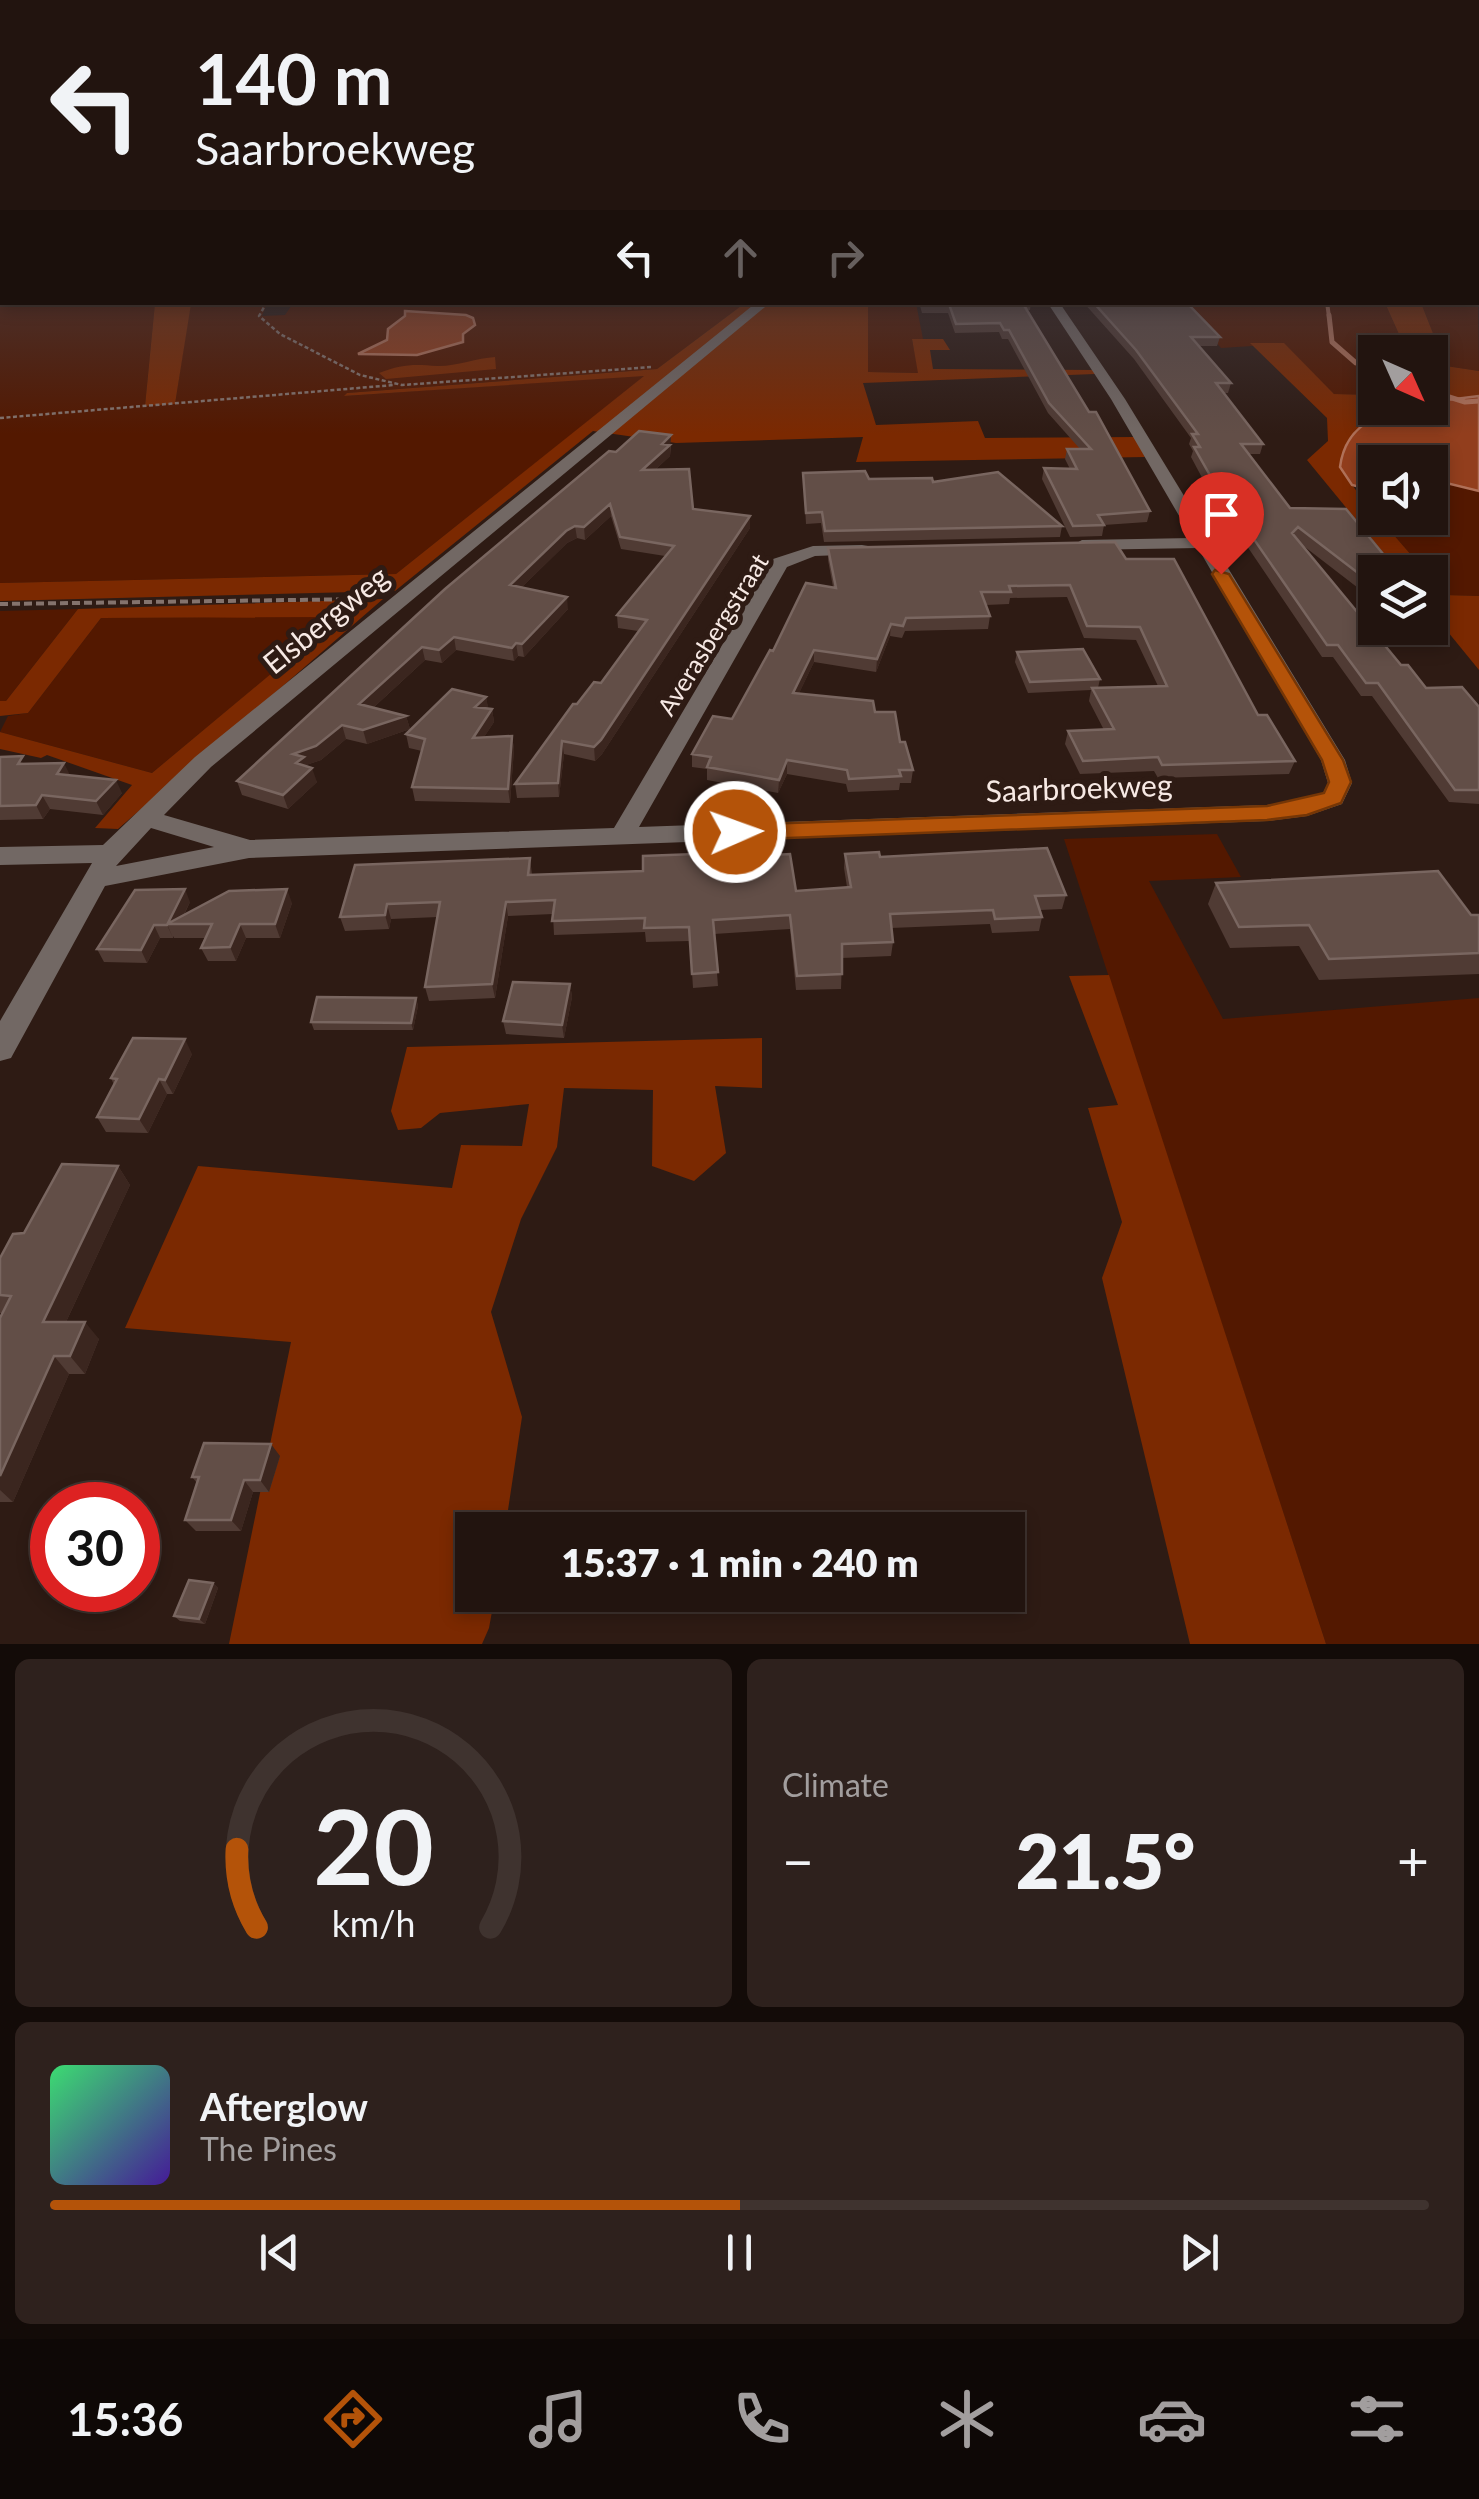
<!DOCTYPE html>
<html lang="en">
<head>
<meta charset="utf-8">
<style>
	body { margin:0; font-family:Lato,sans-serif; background:#2e211d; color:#f1f3f6; height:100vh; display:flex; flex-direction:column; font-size:38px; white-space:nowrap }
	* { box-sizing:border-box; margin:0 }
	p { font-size:32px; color:#a29e9e }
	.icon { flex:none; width:55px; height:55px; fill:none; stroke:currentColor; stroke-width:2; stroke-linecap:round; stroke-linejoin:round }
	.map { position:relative; height:1644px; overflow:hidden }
	.panel { display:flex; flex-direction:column; gap:15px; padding:15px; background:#130b08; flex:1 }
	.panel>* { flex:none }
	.hud { position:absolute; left:0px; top:0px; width:1480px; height:305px; box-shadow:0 5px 15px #0003,0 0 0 2px #3f332f; background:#22140f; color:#f1f3f6; overflow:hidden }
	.needle { width:65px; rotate:135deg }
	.fabs { position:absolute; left:1358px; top:335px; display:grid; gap:20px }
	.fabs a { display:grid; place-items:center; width:90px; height:90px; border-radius:0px; background:#22140f; box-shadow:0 5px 15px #0003,0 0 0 2px #3f332f; font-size:50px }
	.speed { position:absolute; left:30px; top:1482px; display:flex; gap:20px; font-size:50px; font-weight:700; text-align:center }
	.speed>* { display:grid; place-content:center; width:130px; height:130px; border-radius:50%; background:#22140f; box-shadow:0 5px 15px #0003,0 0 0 2px #3f332f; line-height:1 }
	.speed .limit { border:15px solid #d22; background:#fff; color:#111 }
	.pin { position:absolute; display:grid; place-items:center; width:85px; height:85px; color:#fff; margin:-102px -42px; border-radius:50% 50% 50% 0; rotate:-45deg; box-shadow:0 0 10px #0007 }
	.pin .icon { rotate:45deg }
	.me { position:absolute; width:110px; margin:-55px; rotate:88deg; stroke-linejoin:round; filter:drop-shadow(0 0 8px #0008) }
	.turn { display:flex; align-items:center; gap:35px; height:210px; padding:0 30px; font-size:45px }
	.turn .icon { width:130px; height:130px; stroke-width:2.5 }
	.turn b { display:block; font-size:70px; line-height:85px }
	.lanes { display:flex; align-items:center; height:95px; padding:0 30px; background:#0003; justify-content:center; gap:50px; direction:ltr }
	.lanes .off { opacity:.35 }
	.big { font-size:75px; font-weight:800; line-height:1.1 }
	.panel .card { flex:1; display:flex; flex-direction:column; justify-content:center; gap:15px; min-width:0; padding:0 35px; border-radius:15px; background:#2e211d }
	.panel .dial { align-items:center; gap:0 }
	.dial svg { height:260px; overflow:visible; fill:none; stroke:#3f332f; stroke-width:7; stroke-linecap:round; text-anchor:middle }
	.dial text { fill:#f1f3f6; stroke:none }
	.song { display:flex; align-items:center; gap:30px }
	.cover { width:120px; height:120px; border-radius:15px; background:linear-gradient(135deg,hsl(140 70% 55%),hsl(260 70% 35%)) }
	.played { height:10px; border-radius:5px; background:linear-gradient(90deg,#b45309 50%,#3f332f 50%) }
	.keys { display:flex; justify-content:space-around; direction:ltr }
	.heat { display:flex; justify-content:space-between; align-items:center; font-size:55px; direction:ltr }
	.panel .tiles { flex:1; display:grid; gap:15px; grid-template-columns:1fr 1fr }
	.card:last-child { grid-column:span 2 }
	.trip { position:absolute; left:455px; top:1512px; width:570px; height:100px; border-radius:0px; background:#22140f; box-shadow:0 5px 15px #0003,0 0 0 2px #3f332f; font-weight:800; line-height:100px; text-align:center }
	.tab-bar { display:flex; height:160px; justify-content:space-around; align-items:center; background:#0e0806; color:#a29e9e }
	.tab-bar .icon { width:70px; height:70px }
	.tab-bar .on { color:#b45309 }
	.tab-bar b { font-size:45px; color:#f1f3f6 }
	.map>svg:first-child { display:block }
</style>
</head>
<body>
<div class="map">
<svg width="1479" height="1644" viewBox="0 0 1479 1644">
	<rect width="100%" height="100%" fill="#2e1b14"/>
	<!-- green -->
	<path fill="#531800" d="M1478,289L1479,371L1446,366L1421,303L1478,302Z
		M0,300L155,303L145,406L175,404L190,306L267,303L262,316L285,315L294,302L745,303L657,369L347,393L345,396L646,375L396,574L0,583Z
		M868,303H916L923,339L912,340L919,373L868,372Z
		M1181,303H1385L1407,352H1375V362H1359L1375,377V395L1334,394L1284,344L1221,348Z
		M1430,479L1479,491V596L1445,595L1430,572H1426L1379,518H1430Z
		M78,609L6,701H0V611Z
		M341,616L152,773L0,732L8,716L28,713L101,618Z
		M1217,834L1241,877L1149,881L1223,1019L1479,998V1644H1326L1064,839Z"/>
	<!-- forest -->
	<path fill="#7b2901" d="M155,303H240L191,304L175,404L145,406Z
		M745,303H868V372L918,373L912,339H943L950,350H930L933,369L1095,370V374L863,383L876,425L978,421L985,438L1135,437L1145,457L856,462L863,437L676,443L593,431L395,591L0,601V583L396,574L644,376L344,396L347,393L657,369Z
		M1385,303H1421L1446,366L1479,371V396L1430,402V352H1407Z
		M1250,343H1284L1334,394L1375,395V408H1405C1371,415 1345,430 1340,467L1375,518H1379L1426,572H1399L1307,460L1328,441L1327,418Z
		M495,357L496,369L386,379L379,373C402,364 414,364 437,366C453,367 477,358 495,357Z
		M1430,577L1445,595L1479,596V670L1430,610Z
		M383,599L118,829L95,828L132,785L47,755L41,758L0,749V732L152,773L339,617L101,618L28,713L0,716V701H6L78,609Z
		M1109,975L1326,1644H1190L1102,1278L1122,1222L1088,1108L1118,1105L1069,976Z
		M762,1038V1088L715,1086L726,1153L694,1181L652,1166L653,1090L564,1088L557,1147L521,1219L491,1312L522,1417L505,1530H472V1595H495L489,1628L482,1644H229L291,1342L125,1328L198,1166L452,1188L461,1145L522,1146L529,1104L440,1113L421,1128L398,1130L391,1111L407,1047Z"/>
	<!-- water -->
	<path fill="#923e1d" stroke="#b07159" stroke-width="2.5" d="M405,311L466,315L473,318L475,325L463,334V342L417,355L358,354L387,340L388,329L405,316Z
		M1479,396V491L1430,479V462H1375V472L1369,474L1375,491L1352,485L1340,467C1346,420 1388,408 1430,408V402Z"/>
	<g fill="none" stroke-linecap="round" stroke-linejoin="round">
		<!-- stream-far1 -->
		<path stroke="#b07159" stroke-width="4" d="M1327,302L1329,317"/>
		<!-- stream -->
		<path stroke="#b07159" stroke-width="5" d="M1329,315L1332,342L1356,363L1375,370
			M1430,391L1465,402L1479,401"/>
		<!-- path-far1 -->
		<path stroke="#84736d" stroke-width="2.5" stroke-dasharray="4 2.5" stroke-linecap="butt" d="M267,302L259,316L280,334L360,375L402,385L652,367
			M0,418L394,385"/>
		<!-- path -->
		<path stroke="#84736d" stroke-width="4" stroke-dasharray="8 4" stroke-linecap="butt" d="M0,604L366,599"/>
		<!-- minor -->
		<path fill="#726864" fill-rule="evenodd" d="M1478,280H1479V287H1478Z
			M757,302H771L211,767L164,815L250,840L614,828L773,559L813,546L862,545L868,546V554L815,556L787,567L639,827L1267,805L1303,800L1323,793L1328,783L1321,760L1198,548L1082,550L1073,545L1082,540L1192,538L1111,399L1047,302H1059L1125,399L1345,760L1352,783L1342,804L1307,816L1267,821L249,858L105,886L11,1058L0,1061V1021L92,863L0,865V847L103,845L195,757ZM151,828L214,847L116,866Z"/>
	</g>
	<!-- wall -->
	<path fill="#503b34" d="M919,302H1031L1030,310H1027L1150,511L1147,522L1104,525L1102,536L1070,537L1042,479L1044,468L1070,469L1065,459L1067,449H1080L1048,413L1008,339H1002L999,332L955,333L948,313H922Z
		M1083,302H1186L1220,337L1217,346H1198L1231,383L1228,393H1223L1263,444L1260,454H1249L1290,508L1375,572V601L1301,544L1401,665L1426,688L1479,707V804L1449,802L1372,696H1361L1333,657H1322L1207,487L1191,457L1193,451L1189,444L1191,438L1134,359Z
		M671,446L670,456L655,470L693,509L750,516V528L602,754L595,761L564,754L559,797L517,798L515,784L577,704L601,683L638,631L618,628L617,615L665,556L621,549L611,516L585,540L577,538L567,543L522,587L568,609L524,657L518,656L514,661L456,650L442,663L425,660L373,708L406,716L410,729L367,744L346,739L321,760L306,765L317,782L288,809L242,795L237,781L616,452Z
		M803,473L869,479L933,482L1062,526L1060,537L824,542L821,523L806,524Z
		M828,548L1126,559L1295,761L1289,774L1158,778L1154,771L1080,774L1065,744L1068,731L1104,730L1089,701L1091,690L1028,693L1015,662L1017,652L1100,679L1098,688L1158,686L1136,640L1084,638L1067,597L1010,598L1009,604L986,605L990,616L988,629L905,631L902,638L890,636L876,672L814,662L799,693L875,712L900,742L913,770L911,783H900L899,790L848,792L846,784L787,774L778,793L707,780V769L692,767V754L732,719L773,651L833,587L828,560Z
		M1437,622L1432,634L1426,640L1409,628H1430Z
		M486,697L488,709H492L494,722L484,737L512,736L514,749L510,803L415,801L412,787L422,751L409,748L406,734Z
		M0,757L70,775L122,793L103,815L50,809L43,819L0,820Z
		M845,854L880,857L1066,895L1062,909L1040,910L1042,917L1039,931L992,933L990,924L891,928L893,942L891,956L842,958L841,989L796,990L790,929L714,934L718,986L693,988L690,941L646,942L645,932L554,935L553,914L508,916L495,998L429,1001L425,987L438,917L391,919L389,929L345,931L340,917L530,858L532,875L643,871L695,859L796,891L847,887L844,868Z
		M1216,883L1479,915V974L1319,980L1299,946L1230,948L1208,904Z
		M190,902L184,915L292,903L280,938H246L236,961H208L201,948L206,938H174L173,936V938H160L147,963L104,962L97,949Z
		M570,984L572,997L564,1038L506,1034L503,1021Z
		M416,998L418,1006L413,1030H314L311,1022Z
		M192,1054L173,1094H167L148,1133L106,1132L97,1117L114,1085L111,1078Z
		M118,1166L130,1185L66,1322L99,1339L85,1374H69L13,1502H0V1318L3,1313H0V1258L24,1233Z
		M280,1456L269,1492H253L241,1531H196L185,1520L197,1483L192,1477Z
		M213,1583L218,1588L205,1624L180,1621L174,1616Z"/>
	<!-- shaded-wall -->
	<path fill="#3b261f" d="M671,435L670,456L642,482V470Z
		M610,504L611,516L585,540L584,527Z
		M750,516V528L602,754L595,761L594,747Z
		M575,526L577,538L567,543L512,597L510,585L566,531Z
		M567,597L568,609L524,657L522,644Z
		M1437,622L1432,634L1426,640L1431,628Z
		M891,624L890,636L876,672L877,659Z
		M454,637L456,650L442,663L439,650Z
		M516,643L518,656L514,661L512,648Z
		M422,647L425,660L362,718L359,704Z
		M814,650V662L793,706V693Z
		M486,697L489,711L475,707Z
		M492,709L494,722L475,751L473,738Z
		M406,716L410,729L367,744L363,730Z
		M342,725L346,739L321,760L306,765L308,771L300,777L293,754Z
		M512,736L514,749L510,803L508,789Z
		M562,741L564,754L559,797L558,783Z
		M787,760V774L778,793L779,780Z
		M64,763L71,777L57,774Z
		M312,768L317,782L288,809L283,795Z
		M116,780L122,793L103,815L96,801Z
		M42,795L50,809L43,819L36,805Z
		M185,889L190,902L179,924H167L173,938L167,925Z
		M287,889L292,903L280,938L275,924Z
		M506,902L508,916L495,998L492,984Z
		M387,904L391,919L389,929L385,915Z
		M240,924L246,938L236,961L230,947Z
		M154,925L160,938L147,963L141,950Z
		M570,984L572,997L564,1038L562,1025Z
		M416,998L418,1006L413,1030L411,1023Z
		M185,1039L192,1054L173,1094L165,1080Z
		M159,1079L167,1094L148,1133L139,1119Z
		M118,1166L130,1185L58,1339L43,1322Z
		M85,1322L99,1339L85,1374L70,1356Z
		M54,1356L69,1374L13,1502L0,1490V1476Z
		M271,1444L280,1456L269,1492L260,1480Z
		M244,1480L253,1492L241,1531L231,1520Z
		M213,1583L218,1588L205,1624L199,1619Z"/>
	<!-- building -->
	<path fill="#624e47" stroke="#796660" stroke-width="2.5" d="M923,302H1022L1089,412H1096L1150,511L1098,515L1104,525L1073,526L1044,468L1077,469L1067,449H1091L1049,403L1009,330H1004L1000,323L956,324L949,304H923Z
		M1093,302H1186L1220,337H1191L1231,383H1216L1263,444H1241L1290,508L1346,509L1398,572H1375V586L1298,527L1292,533L1401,665H1408L1426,688L1462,687L1479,707V790H1455L1378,683H1366L1338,645H1327L1211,477L1194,447H1200L1192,434H1198L1136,350Z
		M639,431L671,435L662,444L670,445L642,470L689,469L693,509L750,516L601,740L594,747L562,741L558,783L515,784L573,704H577L594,682L601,683L647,620L617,615L674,546L620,537L610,504L584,527L575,526L566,531L510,585L567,597L522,644L516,643L512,648L454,637L439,650L422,647L359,704L406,716L363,730L342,725L316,746L293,754L304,757L296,763L312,768L283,795L237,781L445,589L609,451L616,452Z
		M865,471L869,479L932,478L933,482L998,472L1062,526L825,531L822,512L806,513L803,473Z
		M1115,542L1126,559H1174L1258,715H1267L1295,761L1162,765L1158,757L1083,761L1068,731L1114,729L1092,688L1167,686L1140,627L1087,626L1070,585L1009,586L1011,592H981L990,616L906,618L903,626L891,624L877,659L814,650L793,693L873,701L875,712H895L900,742H905L913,770H899L901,776L849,779L847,770L787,760L779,780L707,767L711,757L692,754L713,716L732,719L770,650L773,651L806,583L836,588L828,548Z
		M1430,613L1437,622L1431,628L1430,627Z
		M1083,649L1100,679L1030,682L1017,652Z
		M452,689L486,697L475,707L492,709L473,738L512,736L508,789L412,787L425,739L406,734Z
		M23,756L18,764L64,763L57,774L116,780L96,801L42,795L36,805L0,806V757Z
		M1047,848L1066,895L1035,896L1042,917L995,919L993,910L890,914L893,942L842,944V974L797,976L790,915L713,920L718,972L692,974L689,927L644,928L645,918L552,921L555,900L506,902L492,984L425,987L440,902L387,904L385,915L340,917L355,865L530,858L528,875L643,871V856L695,854V859L790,854L796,891L851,887L845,854L879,852L880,857Z
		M1438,871L1471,915H1479V953L1329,959L1309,925L1239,927L1216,883Z
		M185,889L167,925H154L141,950L97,949L135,890Z
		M287,889L275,924H240L230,947L201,948L212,924H167L229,891Z
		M513,982L570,984L562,1025L503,1021Z
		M317,997L416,998L411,1023L311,1022Z
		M133,1038L185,1039L165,1080L159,1079L139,1119L97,1117L117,1079L111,1078Z
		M62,1164L118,1166L43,1322H85L70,1356H54L0,1476V1318L11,1296L0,1295V1258L13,1234L24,1233Z
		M204,1443L271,1444L260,1480H244L231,1520H185L199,1477H192Z
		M189,1580L213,1583L199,1619L174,1616Z"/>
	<!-- sky -->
	<linearGradient id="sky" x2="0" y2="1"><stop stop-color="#190f0b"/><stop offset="0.47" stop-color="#463f45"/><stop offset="1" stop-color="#463f45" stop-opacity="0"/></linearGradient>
	<rect width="1479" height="434" fill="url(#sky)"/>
	<!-- route -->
	<path fill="#b45309" stroke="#753606" stroke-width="2.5" d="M1215,570L1229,574L1343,760L1351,782L1341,803L1307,815L1267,820L735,840L723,832L735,825L1267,806L1324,793L1329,782L1322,760L1212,574Z"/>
	<g text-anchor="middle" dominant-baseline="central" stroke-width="10" stroke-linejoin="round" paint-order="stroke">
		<!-- far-street labels -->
		<g font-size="25" fill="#f7e9e4" stroke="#2e1b14">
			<text transform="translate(712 634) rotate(-58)">Averasbergstraat</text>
		</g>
		<!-- street labels -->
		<g font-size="30" fill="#f7e9e4" stroke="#2e1b14">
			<text transform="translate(325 619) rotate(-39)">Elsbergweg</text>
			<text transform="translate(1079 787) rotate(-2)">Saarbroekweg</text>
		</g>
	</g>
</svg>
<div class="fabs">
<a><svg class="needle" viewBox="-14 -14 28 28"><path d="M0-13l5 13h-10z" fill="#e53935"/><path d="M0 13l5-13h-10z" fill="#a29e9e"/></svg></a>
<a><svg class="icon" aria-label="sound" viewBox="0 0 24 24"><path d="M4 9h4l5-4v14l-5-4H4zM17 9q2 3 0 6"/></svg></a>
<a><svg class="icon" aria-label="layers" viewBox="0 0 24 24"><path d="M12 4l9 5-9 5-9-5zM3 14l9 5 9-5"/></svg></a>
</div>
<div class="speed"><div class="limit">30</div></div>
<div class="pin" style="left:1221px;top:574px;background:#d93025"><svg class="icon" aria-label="arrive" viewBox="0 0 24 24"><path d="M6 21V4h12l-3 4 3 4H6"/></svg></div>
<svg class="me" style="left:735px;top:832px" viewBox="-20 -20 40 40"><circle r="17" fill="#b45309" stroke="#fff" stroke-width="3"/><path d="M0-11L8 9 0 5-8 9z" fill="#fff"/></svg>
<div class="trip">15:37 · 1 min · 240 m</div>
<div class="hud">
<div class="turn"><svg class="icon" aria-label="left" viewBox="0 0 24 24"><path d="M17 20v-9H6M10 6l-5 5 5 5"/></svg><div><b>140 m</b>Saarbroekweg</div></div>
<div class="lanes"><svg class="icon" aria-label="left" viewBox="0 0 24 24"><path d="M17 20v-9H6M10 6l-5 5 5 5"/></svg><svg class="icon off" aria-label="ahead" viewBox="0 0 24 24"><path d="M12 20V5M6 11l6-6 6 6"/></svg><svg class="icon off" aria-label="right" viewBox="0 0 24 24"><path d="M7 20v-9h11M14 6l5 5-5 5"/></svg></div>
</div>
</div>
<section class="panel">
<div class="tiles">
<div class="card dial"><svg viewBox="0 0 100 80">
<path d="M14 69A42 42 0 1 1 86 69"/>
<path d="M14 69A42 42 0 0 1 8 45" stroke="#b45309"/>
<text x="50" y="56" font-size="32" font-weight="700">20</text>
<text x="50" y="72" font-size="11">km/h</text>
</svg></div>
<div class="card"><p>Climate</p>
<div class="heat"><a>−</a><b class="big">21.5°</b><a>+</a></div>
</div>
<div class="card">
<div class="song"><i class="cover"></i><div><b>Afterglow</b><p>The Pines</p></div></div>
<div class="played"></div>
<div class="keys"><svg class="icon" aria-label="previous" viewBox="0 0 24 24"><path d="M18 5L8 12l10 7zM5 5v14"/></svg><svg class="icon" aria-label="pause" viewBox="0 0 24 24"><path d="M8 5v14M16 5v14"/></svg><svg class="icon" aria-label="next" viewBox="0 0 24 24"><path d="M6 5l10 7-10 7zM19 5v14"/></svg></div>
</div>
</div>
</section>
<nav class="tab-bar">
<b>15:36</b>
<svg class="icon on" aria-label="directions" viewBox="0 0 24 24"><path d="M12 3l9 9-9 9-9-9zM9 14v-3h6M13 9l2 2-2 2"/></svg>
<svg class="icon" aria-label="music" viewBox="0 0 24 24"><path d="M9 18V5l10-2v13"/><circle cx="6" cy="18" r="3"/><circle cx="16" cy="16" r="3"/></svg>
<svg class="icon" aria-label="phone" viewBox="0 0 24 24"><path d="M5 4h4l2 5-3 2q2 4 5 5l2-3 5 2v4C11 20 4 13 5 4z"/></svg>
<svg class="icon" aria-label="climate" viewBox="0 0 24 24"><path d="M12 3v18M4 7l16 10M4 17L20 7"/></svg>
<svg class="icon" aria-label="car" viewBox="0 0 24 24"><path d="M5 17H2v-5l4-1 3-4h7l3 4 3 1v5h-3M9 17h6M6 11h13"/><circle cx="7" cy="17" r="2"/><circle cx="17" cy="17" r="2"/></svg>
<svg class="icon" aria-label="filters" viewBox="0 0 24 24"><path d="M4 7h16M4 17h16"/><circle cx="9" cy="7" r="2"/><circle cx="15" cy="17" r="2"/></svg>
</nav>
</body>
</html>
